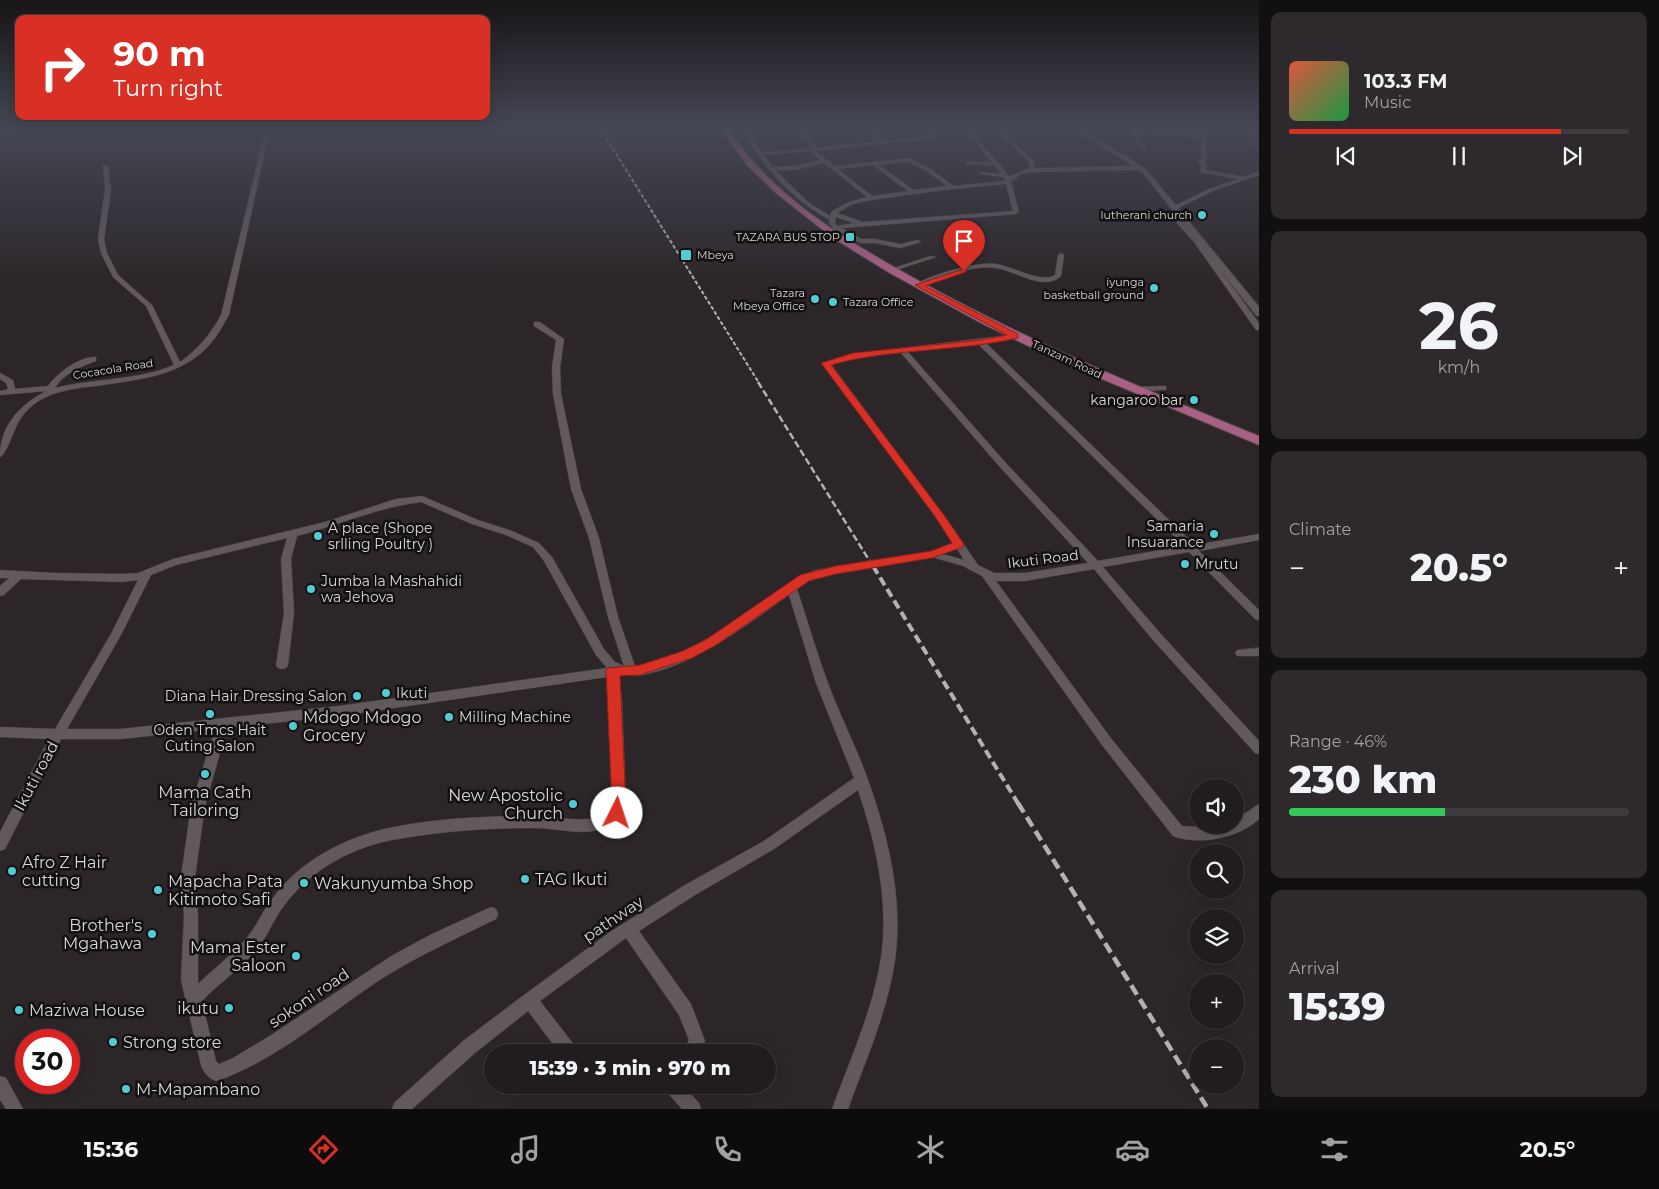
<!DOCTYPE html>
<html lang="en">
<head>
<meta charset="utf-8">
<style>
	body { margin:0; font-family:Montserrat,sans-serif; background:#2d292c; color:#f1f3f6; height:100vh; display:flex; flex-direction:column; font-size:19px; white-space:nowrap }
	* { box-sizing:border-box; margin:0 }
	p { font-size:16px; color:#a2a1a4 }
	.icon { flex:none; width:28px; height:28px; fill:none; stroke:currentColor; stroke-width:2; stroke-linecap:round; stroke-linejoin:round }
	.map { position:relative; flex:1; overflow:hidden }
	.sheet { display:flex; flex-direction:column; gap:12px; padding:12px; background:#120f11; width:400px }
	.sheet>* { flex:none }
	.guide { position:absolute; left:15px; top:15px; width:475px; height:105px; border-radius:10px; box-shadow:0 5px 20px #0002,0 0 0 1px #3e3a3d; background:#d93025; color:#fff; overflow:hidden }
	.tools { position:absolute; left:1189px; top:779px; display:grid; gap:10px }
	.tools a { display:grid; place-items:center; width:55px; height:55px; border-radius:50%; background:#211c1f; box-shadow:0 5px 20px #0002,0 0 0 1px #3e3a3d; font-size:25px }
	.speed { position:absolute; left:15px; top:1029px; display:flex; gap:10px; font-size:25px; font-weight:700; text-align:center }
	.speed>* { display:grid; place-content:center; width:65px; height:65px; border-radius:50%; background:#211c1f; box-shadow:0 5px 20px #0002,0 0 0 1px #3e3a3d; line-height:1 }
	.speed .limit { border:8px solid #d22; background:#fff; color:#111 }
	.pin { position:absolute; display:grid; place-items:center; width:42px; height:42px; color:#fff; margin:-51px -21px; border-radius:50% 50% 50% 0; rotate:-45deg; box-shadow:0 0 5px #0007 }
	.pin .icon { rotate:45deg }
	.me { position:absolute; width:55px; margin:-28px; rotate:4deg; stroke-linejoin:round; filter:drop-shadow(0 0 4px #0008) }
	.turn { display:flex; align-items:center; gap:18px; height:105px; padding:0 15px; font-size:22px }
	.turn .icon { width:65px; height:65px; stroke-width:2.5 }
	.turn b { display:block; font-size:35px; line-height:42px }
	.big { font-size:38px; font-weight:800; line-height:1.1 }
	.sheet .tile { flex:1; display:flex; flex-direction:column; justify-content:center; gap:8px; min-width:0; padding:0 18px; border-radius:10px; background:#2d292c }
	.sheet .dial { align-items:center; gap:0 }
	.dial b { font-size:65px; line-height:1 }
	.song { display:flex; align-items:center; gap:15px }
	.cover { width:60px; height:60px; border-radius:8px; background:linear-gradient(135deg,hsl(10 70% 55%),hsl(140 70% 35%)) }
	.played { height:5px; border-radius:2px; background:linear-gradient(90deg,#d93025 80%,#3e3a3d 80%) }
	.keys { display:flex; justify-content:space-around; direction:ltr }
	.heat { display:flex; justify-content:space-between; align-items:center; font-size:28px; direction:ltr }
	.charge { height:8px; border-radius:4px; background:linear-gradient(90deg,#34c759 46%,#3e3a3d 0) }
	.trip { position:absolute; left:484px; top:1044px; width:292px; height:50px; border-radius:25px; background:#211c1f; box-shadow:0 5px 20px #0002,0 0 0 1px #3e3a3d; font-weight:800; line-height:50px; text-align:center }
	.menu { display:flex; height:80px; justify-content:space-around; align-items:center; background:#0d0b0c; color:#a2a1a4 }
	.menu .icon { width:35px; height:35px }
	.menu .current { color:#d93025 }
	.menu b { font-size:22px; color:#f1f3f6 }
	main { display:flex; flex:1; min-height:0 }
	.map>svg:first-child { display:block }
</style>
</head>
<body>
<main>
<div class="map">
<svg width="1259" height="1109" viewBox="0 0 1259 1109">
	<rect width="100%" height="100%" fill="#2c2629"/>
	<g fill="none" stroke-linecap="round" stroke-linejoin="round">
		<!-- minor casing -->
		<g stroke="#484345" stroke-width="1">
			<path id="minor" d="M266,128H270L229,315C224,323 220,331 215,338C186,377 140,379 96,386C78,388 60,390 44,398C34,403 25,411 19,421C14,429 7,454 0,457C0,425 20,405 46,391L0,395V391L6,390L8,388L6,383L0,379V373L13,380L15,389L48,386C57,373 80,356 96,357V361C80,367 64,373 55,388C94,378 136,381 174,365L146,306L113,277L101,253L98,239L105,190L103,165L108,166L111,190L104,239L107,253L118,275L152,305L180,362C198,349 210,335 221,315Z
				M741,128H745L761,152H770L813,148L797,128H801L818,148L879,141L871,128H875L884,141L932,136L926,128H930L938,138L815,151L835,166L909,158L929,168L954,186L1003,181L1005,180L1003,177L978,174L981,172L1001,174L995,166L966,164L965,163L968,161L992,163L965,128H969L998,163L1000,164L1009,177C1015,173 1025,171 1030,167L1029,162L994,128H998L1034,161L1035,168L1141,166L1144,168L1141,170L1030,172L1021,174L1011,182L1019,212L1016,214L842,228L861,239H875L900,244L918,240L921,242L900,248L875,243H860L837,230L834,233H830L829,232L833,228L829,223L830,220C790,199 762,165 741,128ZM810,151L820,160L794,166L773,167L763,155ZM908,162L925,170L947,186L914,190L879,165ZM823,163V162L867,197L849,202L832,211L830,216L808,202L775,170H794ZM874,165V166L908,191L872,196L838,169ZM1006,184L1013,211L863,222L837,213L853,204L871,200L944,190ZM836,217L854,223L837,226L835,223Z
				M1123,128H1134L1202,135L1209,128L1259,133V135L1213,130L1206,138L1207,157L1204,163L1207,165L1205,170L1244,177L1259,171V175L1213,191L1176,209H1172V207L1209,189L1238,179L1200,172L1201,165L1198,163L1201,157V138L1137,131L1140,141L1147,149L1144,151L1136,141L1132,130Z
				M1246,143H1259V145H1248Z
				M1180,217H1184L1185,218L1181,221L1182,223L1198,240L1259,323V330H1256L1194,242L1175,221Z
				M1061,253L1064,255L1061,276C1044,292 1016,271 996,268C969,264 943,280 918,287L915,285C928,275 979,261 996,264C1012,266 1041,284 1055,275L1058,255Z
				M931,256L936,257L893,271L888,270Z
				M534,322H540L564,339L560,368L561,394L581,489L599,538L618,617L635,666C647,667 661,661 672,656C704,643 733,623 761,604C779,591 795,577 816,570L932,551L964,560L944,528L822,363L853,354L1018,334V338L986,343L1195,545L1259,534V540L1199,551L1259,610V620L1255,619L1189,552L1103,567L1160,633L1259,741V754L1255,753L1152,639L1094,569L1025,581H996L1110,737L1182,826L1199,827L1235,825V820L1259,804V819C1239,838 1199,846 1173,836L1102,745L982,576L963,566L932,557L821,576L809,581L797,589C809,625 819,661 833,696C844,724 858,751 868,780C886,830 900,885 897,939C894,997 868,1054 848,1109H832C852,1054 879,997 883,939C886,888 874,837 858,790L774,849L695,895L639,931L691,1004L705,1041L699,1052H682L689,1040L679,1015L626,938L540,1001L575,1046L577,1052H559L528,1011L475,1053L412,1109H392L394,1103L463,1041L524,995L610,932L685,885L764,841L854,778L816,683L789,595C745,626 696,665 642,675C634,676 627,674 619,675L622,701L626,806C620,819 612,826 598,830C578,835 555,828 534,828C489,828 442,831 398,839C353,846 310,870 283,907C273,920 268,936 257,949C241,969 219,983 202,1001L216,1061L219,1064L233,1058L268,1037L393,955L432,934L491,907L496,909L498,914L496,919C455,939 413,958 375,983C325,1017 273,1062 216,1081C208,1078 204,1073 201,1065L181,980L184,916L181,877L191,806L215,729L120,739H61L5,849L0,851V832L49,739L0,737V727L55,729L111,634L138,580L122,582L21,579L4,595L0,596V586L9,578H0V570L54,573L122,574L138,573L173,559L325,522L396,499L422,496L478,520L512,531L539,543L552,557L604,649L615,662L624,666L608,617L589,538L571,489L553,394L552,368L556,340L534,326ZM978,344L1184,546L1098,561L1005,462L908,352ZM901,353L999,466L1088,563L1025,573H994L978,565L950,524L831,364L853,358ZM421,502L472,524L506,535L533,547L544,561L596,655L607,668L339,706L120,729H67L121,635L151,575L176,565L287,538L281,559L284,613L276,665L278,668L282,669L286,668L288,665L294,613L291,559L297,536C339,525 379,507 421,502ZM608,677L610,701L612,806C608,813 602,817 594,818C574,822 554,816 534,816C488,816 439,818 394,827C347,836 300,860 272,899C262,912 256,928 245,940C231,956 213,969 198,984V916L195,877L205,806L227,728L339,716Z
				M1163,386H1166V390L1132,391L1128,389L1132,387Z
				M1259,648V656H1237L1235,653L1237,650Z
				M0,1076L6,1078L23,1109H6L0,1100Z
				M664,1085H683L699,1103L701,1109H682L666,1091Z"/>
		</g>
		<!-- tertiary casing -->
		<g stroke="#484345" stroke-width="2">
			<path id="tertiary" d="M1071,128H1077L1132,160L1148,172L1259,307V316L1256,315L1144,174L1128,162Z"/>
		</g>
		<!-- trunk casing -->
		<g stroke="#484345" stroke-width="2">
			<path id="trunk" d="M720,128H728C770,196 852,244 921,282C1030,342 1144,389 1259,436V445L1059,361L983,324L888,272L833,238L777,194L746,164Z"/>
		</g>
		<!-- minor -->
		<use href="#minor" fill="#61595c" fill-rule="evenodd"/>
		<!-- tertiary -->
		<use href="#tertiary" fill="#61595c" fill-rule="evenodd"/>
		<!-- trunk -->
		<use href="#trunk" fill="#a86083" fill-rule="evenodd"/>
		<!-- rail-far3 -->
		<path stroke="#b5b0b2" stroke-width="2" stroke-dasharray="4 2" stroke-linecap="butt" d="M600,128L759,383"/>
		<!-- rail-far2 -->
		<path stroke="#b5b0b2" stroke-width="2.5" stroke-dasharray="7 3" stroke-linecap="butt" d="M758,382L874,568"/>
		<!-- rail-far1 -->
		<path stroke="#b5b0b2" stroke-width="4" stroke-dasharray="9 4.5" stroke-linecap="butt" d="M873,566L1019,805"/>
		<!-- rail -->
		<path stroke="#b5b0b2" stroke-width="4.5" stroke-dasharray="11 5.5" stroke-linecap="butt" d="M1018,803L1208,1109"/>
	</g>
	<!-- sky -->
	<linearGradient id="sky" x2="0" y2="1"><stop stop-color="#181517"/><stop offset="0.45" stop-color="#454754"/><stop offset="1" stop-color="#454754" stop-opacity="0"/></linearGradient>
	<rect width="1259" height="283" fill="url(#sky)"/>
	<!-- route -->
	<path fill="#d93025" stroke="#8d1f18" d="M964,269H966V272L925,286L1018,334V338C957,352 892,348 831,365L941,511L964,544L963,547L932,558L836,574L809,581L716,645L692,658L640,675L620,676L626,806L622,817L617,819L611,817L609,813L612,806L606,671L608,668L640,665L683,651L707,639L800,575L836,566L931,551L952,543L934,515L821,363L853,353L980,340L1007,335L915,285Z"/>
	<!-- markers -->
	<g fill="#51ccd3" stroke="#131011" stroke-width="2">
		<circle cx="1202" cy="215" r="5"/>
		<rect x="845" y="232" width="10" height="10" rx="2.5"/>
		<rect x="680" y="249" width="12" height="12" rx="2.5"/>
		<circle cx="1154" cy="288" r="5"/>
		<circle cx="815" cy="299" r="5"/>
		<circle cx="833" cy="302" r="5"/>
		<circle cx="1194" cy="400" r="5"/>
		<circle cx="1214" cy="534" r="5"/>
		<circle cx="318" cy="536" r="5"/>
		<circle cx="1185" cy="564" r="5"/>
		<circle cx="311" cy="589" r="5"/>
		<circle cx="386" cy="693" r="5"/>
		<circle cx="357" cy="696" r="5"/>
		<circle cx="210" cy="714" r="5"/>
		<circle cx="449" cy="717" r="5"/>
		<circle cx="293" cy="726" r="5"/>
		<circle cx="205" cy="774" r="5"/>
		<circle cx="573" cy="804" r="5"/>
		<circle cx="12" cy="871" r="5"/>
		<circle cx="525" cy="879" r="5"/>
		<circle cx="304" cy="883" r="5"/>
		<circle cx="158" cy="890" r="5"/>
		<circle cx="152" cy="934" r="5"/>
		<circle cx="296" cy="956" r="5"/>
		<circle cx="229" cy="1008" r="5"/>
		<circle cx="19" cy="1010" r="5"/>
		<circle cx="113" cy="1042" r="5"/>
		<circle cx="126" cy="1089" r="5"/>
	</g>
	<g text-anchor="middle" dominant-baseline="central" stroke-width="5" stroke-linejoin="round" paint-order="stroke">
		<!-- far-poi labels -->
		<g font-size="11" fill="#dbd7d8" stroke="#131011" text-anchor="end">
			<text x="1192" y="215">lutherani church</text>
			<text x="840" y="237">TAZARA BUS STOP</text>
			<text x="697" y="255" text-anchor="start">Mbeya</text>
			<text x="1144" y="282">iyunga<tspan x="1144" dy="13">basketball ground</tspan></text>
			<text x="805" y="293">Tazara<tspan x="805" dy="13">Mbeya Office</tspan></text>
			<text x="843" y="302" text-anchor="start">Tazara Office</text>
		</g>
		<!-- far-street labels -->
		<g font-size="11" fill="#dbd7d8" stroke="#131011">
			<text transform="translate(1067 359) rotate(25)">Tanzam Road</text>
			<text transform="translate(113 369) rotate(-9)">Cocacola Road</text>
		</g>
		<!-- poi labels -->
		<g font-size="14" fill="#dbd7d8" stroke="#131011" text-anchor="start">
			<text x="1184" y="400" text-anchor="end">kangaroo bar</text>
			<text x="1204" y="526" text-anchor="end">Samaria<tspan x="1204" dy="16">Insuarance</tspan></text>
			<text x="328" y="528">A place (Shope<tspan x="328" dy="16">srlling Poultry )</tspan></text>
			<text x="1195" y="564">Mrutu</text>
			<text x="321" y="581">Jumba la Mashahidi<tspan x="321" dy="16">wa Jehova</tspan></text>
			<text x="396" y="693">Ikuti</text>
			<text x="347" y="696" text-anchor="end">Diana Hair Dressing Salon</text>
			<text x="459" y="717">Milling Machine</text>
			<text x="210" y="730" text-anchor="middle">Oden Tmcs Hait<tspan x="210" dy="16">Cuting Salon</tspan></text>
		</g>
		<!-- street labels -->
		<g font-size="14" fill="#dbd7d8" stroke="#131011">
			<text transform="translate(1043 559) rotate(-7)">Ikuti Road</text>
		</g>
		<!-- near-poi labels -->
		<g font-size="16" fill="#dbd7d8" stroke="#131011" text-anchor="start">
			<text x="303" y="717">Mdogo Mdogo<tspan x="303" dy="18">Grocery</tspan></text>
			<text x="205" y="792" text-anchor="middle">Mama Cath<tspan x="205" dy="18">Tailoring</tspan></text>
			<text x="563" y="795" text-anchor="end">New Apostolic<tspan x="563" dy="18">Church</tspan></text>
			<text x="22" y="862">Afro Z Hair<tspan x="22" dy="18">cutting</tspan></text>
			<text x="535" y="879">TAG Ikuti</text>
			<text x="168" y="881">Mapacha Pata<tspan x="168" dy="18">Kitimoto Safi</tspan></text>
			<text x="314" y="883">Wakunyumba Shop</text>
			<text x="142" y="925" text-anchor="end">Brother's<tspan x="142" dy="18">Mgahawa</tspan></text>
			<text x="286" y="947" text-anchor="end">Mama Ester<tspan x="286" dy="18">Saloon</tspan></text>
			<text x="219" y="1008" text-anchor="end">ikutu</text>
			<text x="29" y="1010">Maziwa House</text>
			<text x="123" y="1042">Strong store</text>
			<text x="136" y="1089">M-Mapambano</text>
		</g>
		<!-- near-street labels -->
		<g font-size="16" fill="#dbd7d8" stroke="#131011">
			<text transform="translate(36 776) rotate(-62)">Ikuti road</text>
			<text transform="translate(613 919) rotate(-34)">pathway</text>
			<text transform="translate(309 998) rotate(-34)">sokoni road</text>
		</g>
	</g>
</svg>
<div class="tools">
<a><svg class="icon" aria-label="sound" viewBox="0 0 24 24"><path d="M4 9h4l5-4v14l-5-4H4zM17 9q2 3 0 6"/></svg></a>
<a><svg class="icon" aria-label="search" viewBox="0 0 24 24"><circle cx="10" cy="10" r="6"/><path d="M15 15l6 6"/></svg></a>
<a><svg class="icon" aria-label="layers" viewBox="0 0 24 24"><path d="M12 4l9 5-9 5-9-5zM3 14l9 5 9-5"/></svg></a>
<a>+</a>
<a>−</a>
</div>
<div class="speed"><div class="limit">30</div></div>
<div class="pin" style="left:964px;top:271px;background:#d93025"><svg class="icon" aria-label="arrive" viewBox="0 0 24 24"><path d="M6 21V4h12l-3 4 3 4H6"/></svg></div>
<svg class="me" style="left:617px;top:813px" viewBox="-20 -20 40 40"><circle r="19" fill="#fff"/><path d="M0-13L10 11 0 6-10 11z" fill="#d93025"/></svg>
<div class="trip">15:39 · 3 min · 970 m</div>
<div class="guide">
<div class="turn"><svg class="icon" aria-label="right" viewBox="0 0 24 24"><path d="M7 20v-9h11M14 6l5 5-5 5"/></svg><div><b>90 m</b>Turn right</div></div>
</div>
</div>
<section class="sheet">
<div class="tile">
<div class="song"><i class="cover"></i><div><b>103.3 FM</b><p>Music</p></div></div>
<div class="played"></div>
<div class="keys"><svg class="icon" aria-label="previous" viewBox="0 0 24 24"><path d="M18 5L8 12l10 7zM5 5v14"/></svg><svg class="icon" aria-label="pause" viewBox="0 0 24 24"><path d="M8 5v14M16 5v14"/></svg><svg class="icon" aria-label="next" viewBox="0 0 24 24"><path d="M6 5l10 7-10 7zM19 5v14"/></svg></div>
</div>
<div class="tile dial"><b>26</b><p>km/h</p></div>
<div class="tile"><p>Climate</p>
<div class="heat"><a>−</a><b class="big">20.5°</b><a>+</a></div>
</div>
<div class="tile"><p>Range · 46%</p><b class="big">230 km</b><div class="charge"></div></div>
<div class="tile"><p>Arrival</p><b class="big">15:39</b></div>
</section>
</main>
<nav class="menu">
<b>15:36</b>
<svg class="icon current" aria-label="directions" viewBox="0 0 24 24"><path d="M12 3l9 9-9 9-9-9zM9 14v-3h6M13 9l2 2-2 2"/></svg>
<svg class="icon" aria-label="music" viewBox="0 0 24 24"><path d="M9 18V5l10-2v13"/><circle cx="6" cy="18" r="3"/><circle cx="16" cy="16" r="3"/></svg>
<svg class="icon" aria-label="phone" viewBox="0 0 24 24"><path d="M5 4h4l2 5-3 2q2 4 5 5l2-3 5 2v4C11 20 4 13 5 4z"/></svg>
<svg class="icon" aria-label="climate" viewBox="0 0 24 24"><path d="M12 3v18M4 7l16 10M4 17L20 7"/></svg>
<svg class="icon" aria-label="car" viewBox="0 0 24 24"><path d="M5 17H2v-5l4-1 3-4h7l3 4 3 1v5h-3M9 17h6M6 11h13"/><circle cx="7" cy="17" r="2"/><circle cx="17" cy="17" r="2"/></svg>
<svg class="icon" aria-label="filters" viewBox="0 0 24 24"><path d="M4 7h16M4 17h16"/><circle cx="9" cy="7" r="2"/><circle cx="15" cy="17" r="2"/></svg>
<b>20.5°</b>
</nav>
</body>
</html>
